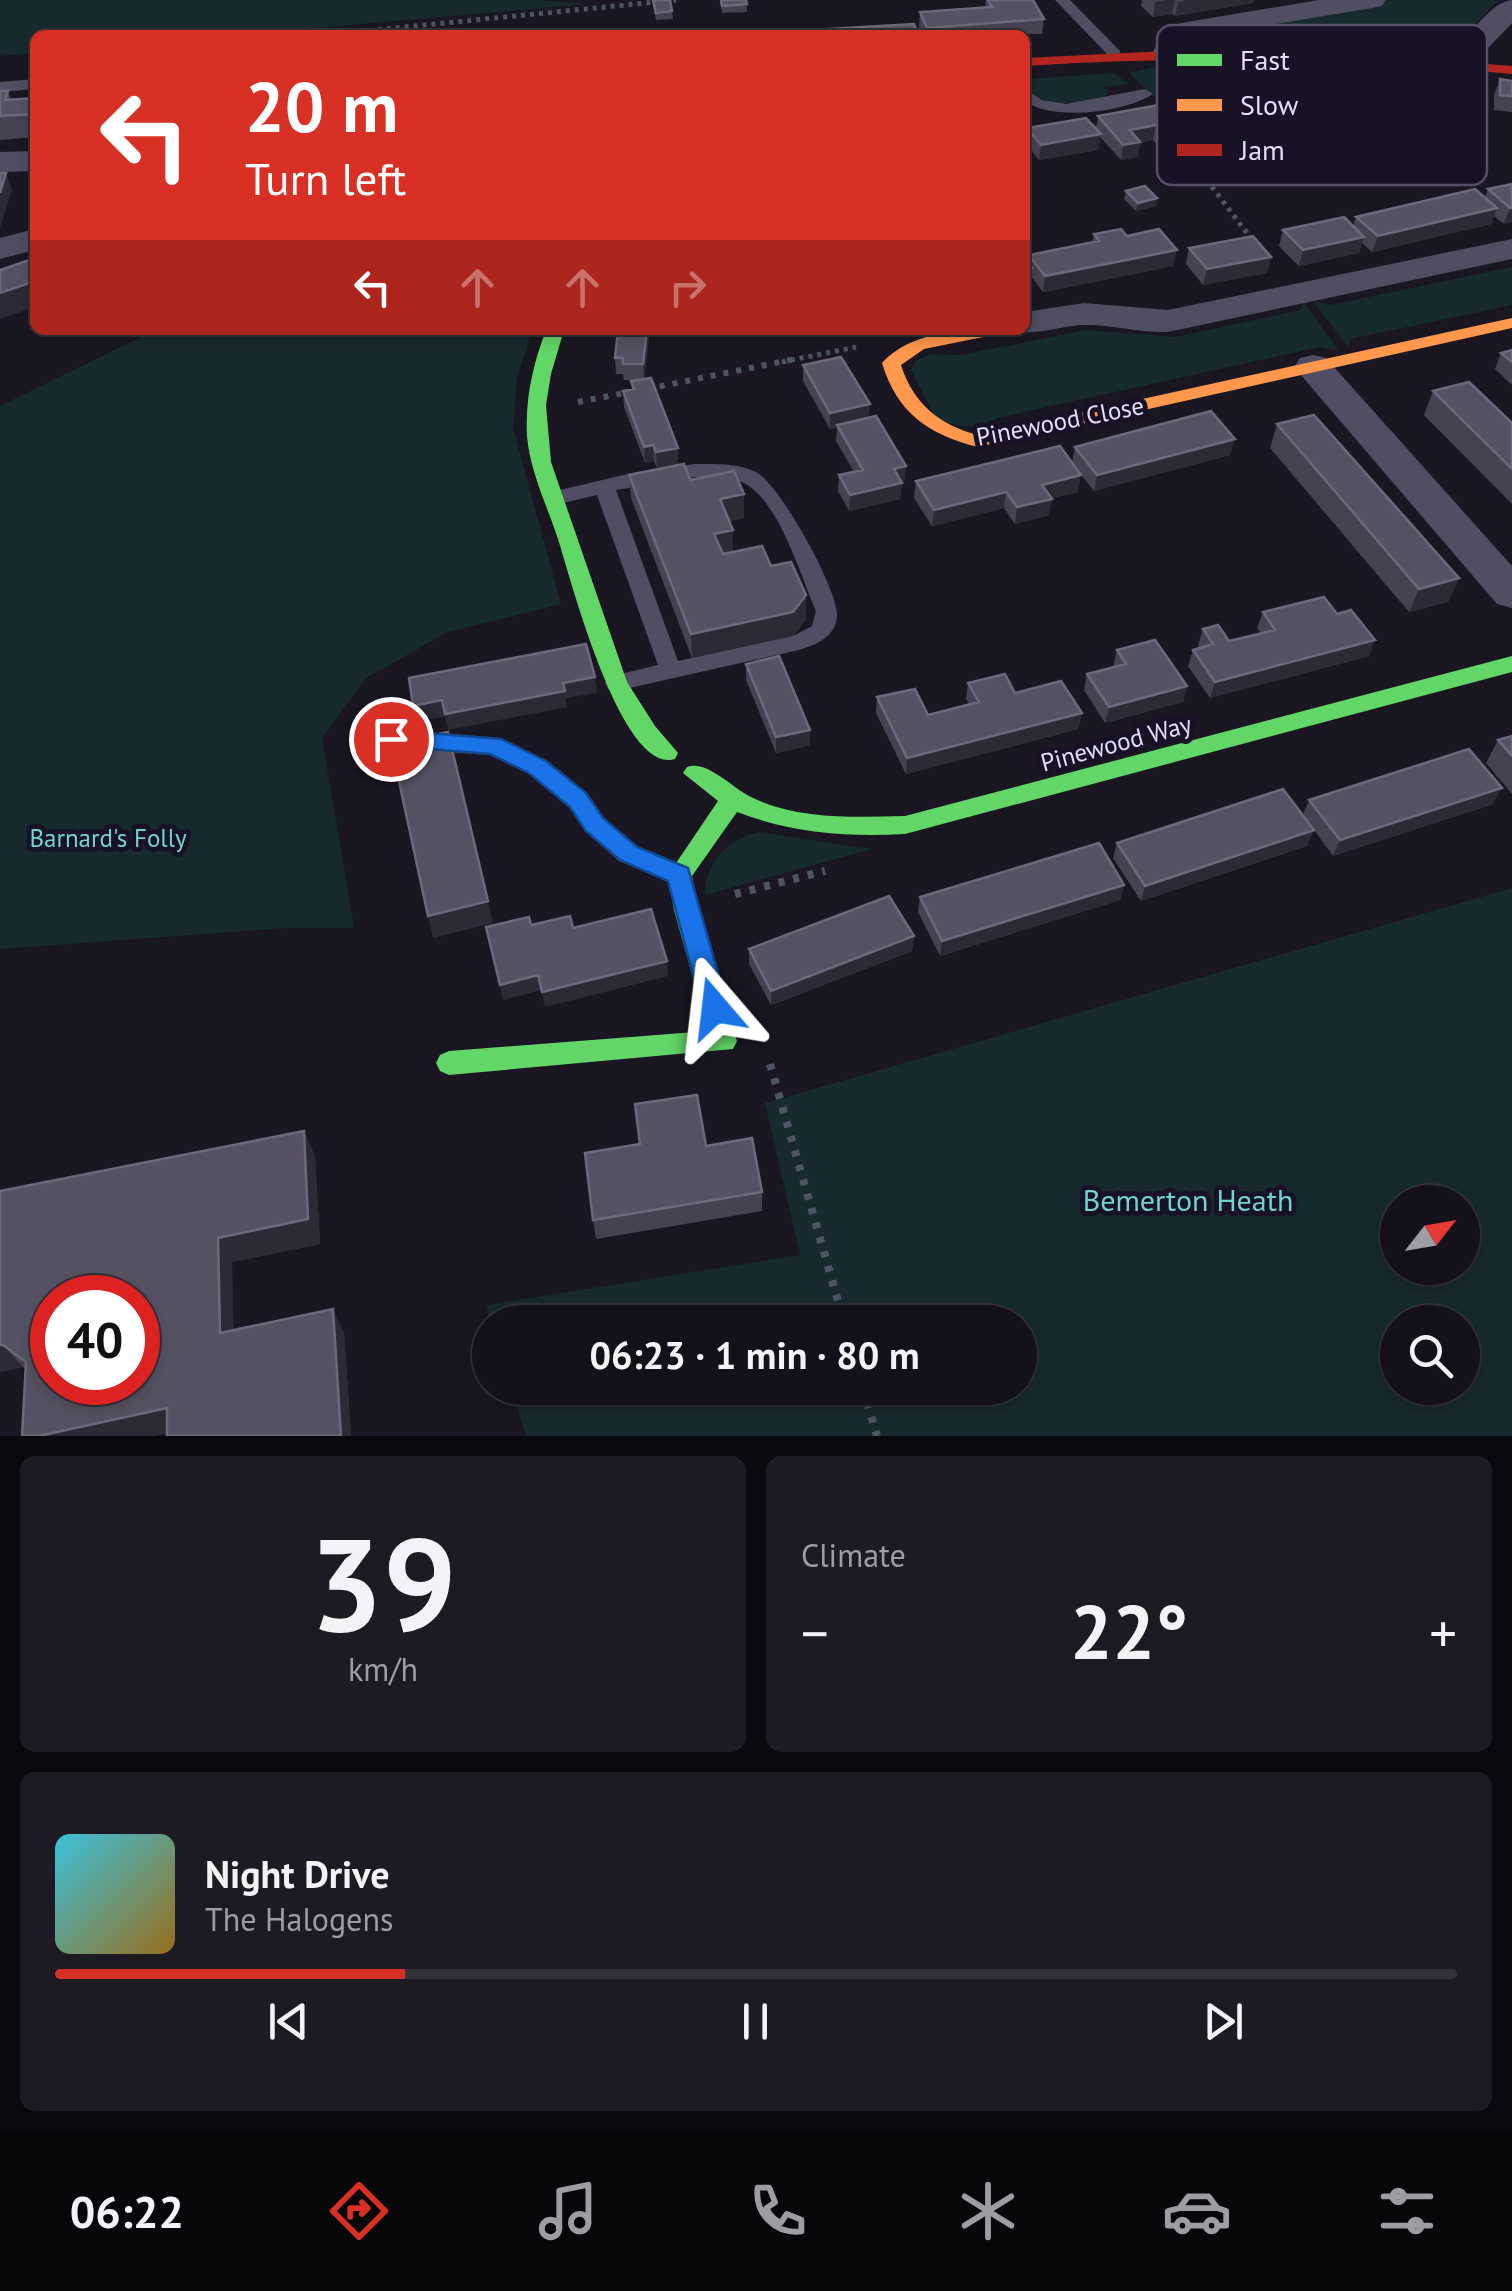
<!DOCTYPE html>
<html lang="en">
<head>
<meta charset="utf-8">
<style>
	body { margin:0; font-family:"PT Sans",sans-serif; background:#1d1a23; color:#f1f3f6; height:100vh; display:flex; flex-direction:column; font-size:38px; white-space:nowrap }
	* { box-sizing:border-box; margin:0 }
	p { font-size:32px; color:#9d9da2 }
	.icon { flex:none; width:55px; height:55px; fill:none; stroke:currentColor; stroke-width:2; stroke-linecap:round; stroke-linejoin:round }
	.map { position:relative; height:1436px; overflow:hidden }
	.side { display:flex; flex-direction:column; gap:20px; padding:20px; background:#0b090e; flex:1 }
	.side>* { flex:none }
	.guide { position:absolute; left:30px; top:30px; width:1000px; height:305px; border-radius:15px; box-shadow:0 5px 15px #0003,0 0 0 2px #333139; background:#d93025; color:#fff; overflow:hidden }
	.needle { width:65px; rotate:59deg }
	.controls { position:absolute; left:1380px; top:1185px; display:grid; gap:20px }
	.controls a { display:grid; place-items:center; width:100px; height:100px; border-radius:50%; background:#14111a; box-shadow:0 5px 15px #0003,0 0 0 2px #333139; font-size:50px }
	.speed { position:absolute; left:30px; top:1275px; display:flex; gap:20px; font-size:50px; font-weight:700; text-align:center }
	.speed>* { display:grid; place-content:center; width:130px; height:130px; border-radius:50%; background:#14111a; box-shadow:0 5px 15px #0003,0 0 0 2px #333139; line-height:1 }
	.speed .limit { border:15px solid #d22; background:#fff; color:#111 }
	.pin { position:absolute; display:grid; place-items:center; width:85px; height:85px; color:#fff; margin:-42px; border:5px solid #fff; border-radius:50%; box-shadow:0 2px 10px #0007 }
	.me { position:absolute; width:110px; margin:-55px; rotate:343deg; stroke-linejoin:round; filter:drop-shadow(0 0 8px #0008) }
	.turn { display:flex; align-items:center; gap:35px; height:210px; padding:0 50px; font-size:45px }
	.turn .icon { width:130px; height:130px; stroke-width:2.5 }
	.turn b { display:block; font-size:70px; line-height:85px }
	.lanes { display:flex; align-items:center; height:95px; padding:0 50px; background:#0003; justify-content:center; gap:50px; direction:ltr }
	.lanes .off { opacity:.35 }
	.big { font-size:75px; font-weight:700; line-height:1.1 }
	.side .card { flex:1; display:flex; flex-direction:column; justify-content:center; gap:15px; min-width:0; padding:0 35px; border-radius:15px; background:#1d1a23 }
	.side .dial { align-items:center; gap:0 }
	.dial b { font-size:130px; line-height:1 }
	.song { display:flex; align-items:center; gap:30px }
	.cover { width:120px; height:120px; border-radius:15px; background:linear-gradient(135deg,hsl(190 70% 55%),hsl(40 70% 35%)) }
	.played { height:10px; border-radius:5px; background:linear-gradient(90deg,#d93025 25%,#333139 25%) }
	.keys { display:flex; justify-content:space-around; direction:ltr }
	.heat { display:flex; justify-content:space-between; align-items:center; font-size:55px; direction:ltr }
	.side .tiles { flex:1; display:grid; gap:20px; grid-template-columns:1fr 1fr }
	.card:last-child { grid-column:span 2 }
	.trip { position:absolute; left:472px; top:1305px; width:565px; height:100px; border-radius:50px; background:#14111a; box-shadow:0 5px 15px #0003,0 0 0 2px #333139; font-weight:700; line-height:100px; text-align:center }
	.tab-bar { display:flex; height:160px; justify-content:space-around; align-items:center; background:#08070a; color:#9d9da2 }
	.tab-bar .icon { width:70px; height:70px }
	.tab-bar .active { color:#d93025 }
	.tab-bar b { font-size:45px; color:#f1f3f6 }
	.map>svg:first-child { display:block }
</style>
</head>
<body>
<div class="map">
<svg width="1512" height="1436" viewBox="0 0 1512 1436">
	<rect width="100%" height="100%" fill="#1a1722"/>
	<!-- green -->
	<path fill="#172a2e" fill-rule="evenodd" d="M0,0H537L589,4L236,35H35V53L0,56Z
		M1393,0H1498L1458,43L1446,48L1425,51L1230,42L1211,41L1207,36L1246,23Z
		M1274,62L1279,77L1154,97L1129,73L1172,63Z
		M1114,73L1128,84L1104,87L1108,93L1104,97C1072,103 1051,111 1025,88V79Z
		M1512,267V305L1351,339L1348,347L1313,301L1330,305Z
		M1304,302L1339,351L1320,347L997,418C980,434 957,425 936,419L911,370L916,361L930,354L960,355L1086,330L1176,337L1300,310Z
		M155,330H533L517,377L513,428L561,604L448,632L366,678L322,738L354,928H286L0,949V406Z
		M758,832L872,849L705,895C705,862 727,840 758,832Z
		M1512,888V1436H526L511,1388H1020V1322H491L486,1305L800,1255L765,1103ZM1398,1202H1462V1268H1398ZM1398,1322H1462V1388H1398Z"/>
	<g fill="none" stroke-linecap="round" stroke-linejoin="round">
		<!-- path-far2 -->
		<path stroke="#4d5463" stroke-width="5" stroke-dasharray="4 5" stroke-linecap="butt" d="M324,35L676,0
			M1172,97L1219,89
			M1187,139L1203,175L1253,241
			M782,362L856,347"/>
		<!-- path-far1 -->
		<path stroke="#4d5463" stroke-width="6" stroke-dasharray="5 8" stroke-linecap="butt" d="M647,389L795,359
			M578,402L630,392"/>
		<!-- path -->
		<path stroke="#4d5463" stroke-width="8" stroke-dasharray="6 9" stroke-linecap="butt" d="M735,894L825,871
			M770,1064L844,1322
			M863,1388L877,1436"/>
		<!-- lane -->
		<path fill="#514d62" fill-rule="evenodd" d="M1055,0H1070L1120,51V57H1110Z
			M35,79V89L0,92V82Z
			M1025,89L1042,100L1066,104L1145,89L1153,94C1126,112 1053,122 1025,101Z
			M695,464C715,464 738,463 756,472C780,484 840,593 837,617C835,637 816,645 799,650L616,691L608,689L605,683L608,677L658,665L597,495L554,505L544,498L547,493L632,473ZM695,477C710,477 728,475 742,482C779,499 800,575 816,611L812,626L795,635L678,661L616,490Z
			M391,730L501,740L545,761L586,793L603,818L637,847L689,868L692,875L689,882L680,885L619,861L587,832L570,807L529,773L490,755L391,748L383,745L380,739L383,733Z"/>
		<!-- street -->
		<path fill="#514d62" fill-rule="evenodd" d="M1319,0H1386L1382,6L1372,8L1198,37L1188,41L1178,57H1158L1153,51L1167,29L1181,23Z
			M1512,0V23L1487,49L1477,71H1455L1451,65C1460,45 1489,2 1512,0Z
			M35,151V171L0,172V152Z
			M35,229V250L0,259V238Z
			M1512,239V259L1168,332C1139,333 1110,324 1082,325C1058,326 1035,337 1012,330H1025V312L1084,303L1168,310Z
			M1313,355L1326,358L1512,566V608L1497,604L1300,374L1295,366L1300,358Z"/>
		<!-- fast -->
		<path fill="#63d668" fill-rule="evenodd" d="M546,330H564L551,374L546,405L551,462L627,682L655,726L678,753L675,759C621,776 570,576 558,539C547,505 530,472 527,436C525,399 533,364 546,330Z
			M1512,656V672L905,834C846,837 792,833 737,812L692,876L698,910L737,1041L733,1049L449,1075L440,1071L436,1063L440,1055L449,1051L708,1031L674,910L668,875L718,801L683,773L687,767C707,760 731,787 749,796C796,820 853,817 905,816Z"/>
		<!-- slow -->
		<path fill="#ff974d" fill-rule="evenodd" d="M1512,318V328L978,447C929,435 897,413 882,363C911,331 960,330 1001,330L998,334L924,349L901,365C913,403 939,425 978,435Z"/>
		<!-- jam -->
		<path fill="#b3261e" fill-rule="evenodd" d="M1208,49L1329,52L1512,66V74C1349,59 1188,55 1025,66V58Z"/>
	</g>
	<!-- wall -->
	<path fill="#464251" d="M652,0L672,11L673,19L656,20Z
		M720,0H746L747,12L722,13Z
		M986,0H1005L1044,19L1042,34L922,35L919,27L920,12L985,7Z
		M1142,0H1254L1253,3L1175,16L1172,14L1153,17L1141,6Z
		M1355,67L1457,88L1452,104L1355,98L1351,83Z
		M1500,79L1512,81V112L1494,110V95Z
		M0,91H8L11,100L35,98V137L0,140Z
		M1258,91L1325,110L1272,122L1259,111L1256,124L1199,133L1184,116L1187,100L1255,103Z
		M1158,105L1188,149L1165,153L1153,140L1140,143L1138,157L1121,160L1100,137L1098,150L1039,160L1025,143L1027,128L1096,129L1098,116Z
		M1512,184V222L1504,224L1494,216L1491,224L1372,252L1362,243L1359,253L1299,266L1279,246L1283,230L1353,226L1356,217L1485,197L1488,189Z
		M1126,191L1157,198L1156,206L1136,211L1124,199Z
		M1094,234L1127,236L1173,266L1043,292L1031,276L1029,291L1025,292V259L1028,263L1029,255L1092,243Z
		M1189,248L1271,257L1267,273L1203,285L1186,264Z
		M650,330L644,379L678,448V465L657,468L654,461L645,463L624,407L623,391L632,390L631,381L637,380H624L623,374H616L615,358Z
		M1512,350V385L1495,369L1501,353Z
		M803,365L869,418L906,466L904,482L902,483L900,499L849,511L838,491L839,475L854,472L836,441L837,428L830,429L803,381Z
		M1433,391L1512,423V504L1424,415Z
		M1277,424L1459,578L1448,602L1409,612L1270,448Z
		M1075,447L1230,455L1094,491L1072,463Z
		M629,475L690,480L744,494V518L729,521L733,552L771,566L806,619L793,636L692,658L631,498Z
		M916,481L1078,492L1051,498L1049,515L1015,524L1004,508L932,526L914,498Z
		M1263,612L1369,656L1210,698L1188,666L1193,650L1200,648L1198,645L1203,629L1229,641L1261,633L1257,628Z
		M1117,650L1187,686L1183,702L1105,723L1084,690L1087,674L1113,667Z
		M746,664L810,730V745L776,753L746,680Z
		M968,683L1015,693L1082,713L1078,729L906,774L876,713L877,697L928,715L969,704L966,699Z
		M1512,736V794L1486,763L1498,740Z
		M1309,800L1493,804L1333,856L1303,815Z
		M1117,843L1307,846L1141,901L1113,858Z
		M1124,885L1120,900L940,956L918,912L920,897Z
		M914,936L912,951L771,1005L749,964V949Z
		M304,1131L315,1157L320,1244L232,1262L233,1330L344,1332L351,1436H167V1433L154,1436H22L26,1369L23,1367L0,1372V1191Z
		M706,1146L762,1192V1211L596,1239L593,1220Z"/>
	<!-- shaded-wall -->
	<path fill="#2d2a36" d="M1167,0H1175L1172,14L1153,17L1155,2Z
		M1187,0H1254L1253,3L1175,16L1178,2Z
		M1329,95L1325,110L1272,122L1276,107Z
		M1260,108L1256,124L1199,133L1202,117Z
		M1156,125L1153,140L1140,143L1138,157L1121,160L1123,145L1130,130Z
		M1191,133L1188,149L1165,153L1168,137Z
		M1101,134L1098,150L1039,160L1041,145Z
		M6,173L12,189L0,228V193Z
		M1157,198L1156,206L1136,211L1138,203Z
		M1497,208L1491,224L1372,252L1378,236Z
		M1510,208H1512V222L1504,224Z
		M1364,237L1359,253L1299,266L1303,250Z
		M1177,250L1173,266L1043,292L1045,276Z
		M1271,257L1267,273L1203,285L1207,269Z
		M1032,268L1029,291L1025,292V270Z
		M35,281V307L0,319V293Z
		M647,330H650L644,380L643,364Z
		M824,330H860L823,338Z
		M870,404L869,421L837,425V428L830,429V413Z
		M1235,439L1230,455L1094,491L1097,475Z
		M653,445L654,461L645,463L644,447Z
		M678,448V465L657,468L656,452Z
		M906,466L904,482L892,485L894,469Z
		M1081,475L1078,492L1039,501L1042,485Z
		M902,483L900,499L849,511L850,495Z
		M1006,492L1004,508L932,526L934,510Z
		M744,494V518L720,523V499Z
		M1052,499L1049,515L1015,524L1017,507Z
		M733,530V554L715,557L714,534Z
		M1459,578L1448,602L1409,612L1419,589Z
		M806,595V619L793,636L692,658L691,634Z
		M1375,640L1369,656L1210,698L1215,682Z
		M595,677L597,693L566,698L567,707L448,730L445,716L417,722L413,706Z
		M1187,686L1183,702L1105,723L1109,707Z
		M1082,713L1078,729L906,774L907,758Z
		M810,730V745L776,753V737Z
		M1502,788L1493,804L1333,856L1340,840Z
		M1314,830L1307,846L1141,901L1145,886Z
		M1124,885L1120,900L940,956L942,941Z
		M488,901L493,923L433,938L428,916Z
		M914,936L912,951L771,1005V991Z
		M667,961L668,976L545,1007L542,992Z
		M538,975L541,990L503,1000L500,985Z
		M304,1131L315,1157L320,1244L232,1262L234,1355L220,1333L218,1238Z
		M333,1309L344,1332L351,1436H341Z
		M0,1345H3L23,1367L0,1372Z
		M167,1408L184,1430L154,1436H39Z"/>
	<!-- building -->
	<path fill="#575263" stroke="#6d687b" stroke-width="2.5" fill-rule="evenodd" d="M653,0H670L672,11L656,13Z
		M721,0H746L747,4L722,6Z
		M988,0H1033L1044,19L927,28L920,12L992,7Z
		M914,24L918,35H796L795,31Z
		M1500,79L1512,81V96L1500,95Z
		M0,91H8L5,100L35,98V114L0,116Z
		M1158,105L1191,133L1168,137L1156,125L1130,130L1140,142L1123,145L1098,116Z
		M1086,118L1101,134L1041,145L1027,128Z
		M0,173H6L0,193Z
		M1512,184V208H1510L1488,189Z
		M1145,186L1157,198L1138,203L1126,191Z
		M1475,189L1497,208L1378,236L1356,217Z
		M1344,217L1364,237L1303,250L1283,230Z
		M1121,229L1127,236L1159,229L1177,250L1045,276L1029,255L1099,241L1094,234Z
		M1253,236L1271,257L1207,269L1189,248Z
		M35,258V281L0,293V270Z
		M1025,259L1032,268L1025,270Z
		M618,330H647L643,364H623V358H615Z
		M1512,350V362L1501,353Z
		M841,357L870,404L830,413L803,365Z
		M651,378L678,448L656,452L653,445L644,447L623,391L634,389L631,381Z
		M1469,382L1512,423V469L1433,391Z
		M1211,411L1235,439L1097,475L1075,447Z
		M1314,415L1459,578L1419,589L1277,424Z
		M876,416L906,466L894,469L902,483L850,495L839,475L863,470L837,425Z
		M1060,446L1081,475L1042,485L1052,499L1017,507L1006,492L934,510L916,481Z
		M684,464L690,480L734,471L744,494L720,499L733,530L714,534L723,554L762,546L771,566L791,562L806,595L793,612L691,634L629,475Z
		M1324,597L1337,614L1351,610L1375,640L1215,682L1193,650L1213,644L1203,629L1218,625L1229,641L1275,630L1263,612Z
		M1155,640L1187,686L1109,707L1087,674L1126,664L1117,650Z
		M586,644L595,677L563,683L565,691L445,714L442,700L413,706L409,678Z
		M779,656L810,730L776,737L746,664Z
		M1005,674L1015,693L1061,681L1082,713L907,758L877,697L915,689L928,715L979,702L968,683Z
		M448,732L488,901L428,916L391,744Z
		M1512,736V756L1498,740Z
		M1469,749L1502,788L1340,840L1309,800Z
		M1283,789L1314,830L1145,886L1117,843Z
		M1099,843L1124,885L942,941L920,897Z
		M889,896L914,936L771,991L749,949Z
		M651,909L667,961L542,992L538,975L500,985L486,927L529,917L531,925L570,916L573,928Z
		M697,1095L706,1146L752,1138L762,1192L593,1220L585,1153L640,1144L635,1104Z
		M304,1131L308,1219L218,1238L220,1333L333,1309L341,1436H167V1408L39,1436H22L26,1362L3,1345H0V1191ZM52,1298H138V1382H52Z"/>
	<!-- route -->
	<path fill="#1a73e8" stroke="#114b97" stroke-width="2.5" d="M391,730L501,739L546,761L586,793L603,818L637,847L688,868L728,1008L724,1016L715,1019L705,1016L702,1008L668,881L620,860L586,831L570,807L529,773L490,754L383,745L379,739Z"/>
	<g text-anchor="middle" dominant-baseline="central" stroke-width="10" stroke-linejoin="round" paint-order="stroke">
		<!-- street labels -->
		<g font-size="25" fill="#e5dcfc" stroke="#191227">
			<text transform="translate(1060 421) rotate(-11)">Pinewood Close</text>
			<text transform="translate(1116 743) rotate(-15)">Pinewood Way</text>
		</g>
		<!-- park labels -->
		<g font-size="25" fill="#6ed6cd" stroke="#191227">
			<text x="108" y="838">Barnard's Folly</text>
		</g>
		<!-- near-park labels -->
		<g font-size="30" fill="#6ed6cd" stroke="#191227">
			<text x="1188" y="1199">Bemerton Heath</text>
		</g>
	</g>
	<!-- legend -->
	<rect x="1157" y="25" width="330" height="160" rx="15" fill="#191227" stroke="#564f67" stroke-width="2.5"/>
	<rect x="1177" y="54" width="45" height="12" fill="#63d668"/>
	<rect x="1177" y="99" width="45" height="12" fill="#ff974d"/>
	<rect x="1177" y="144" width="45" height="12" fill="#b3261e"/>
	<g font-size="28" fill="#e5dcfc">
		<text x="1240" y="70">Fast</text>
		<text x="1240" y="115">Slow</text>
		<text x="1240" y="160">Jam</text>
	</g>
</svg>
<div class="controls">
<a><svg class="needle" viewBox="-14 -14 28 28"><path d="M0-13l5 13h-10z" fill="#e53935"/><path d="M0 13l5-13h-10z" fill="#9d9da2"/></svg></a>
<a><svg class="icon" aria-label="search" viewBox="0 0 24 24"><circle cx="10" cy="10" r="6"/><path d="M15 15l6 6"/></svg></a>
</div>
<div class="speed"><div class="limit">40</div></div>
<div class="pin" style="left:391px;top:739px;background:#d93025"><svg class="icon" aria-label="arrive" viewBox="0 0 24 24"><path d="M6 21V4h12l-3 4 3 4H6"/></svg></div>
<svg class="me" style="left:715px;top:1008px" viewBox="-20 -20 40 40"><path d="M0-17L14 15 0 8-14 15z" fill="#1a73e8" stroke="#fff" stroke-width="4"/></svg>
<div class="trip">06:23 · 1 min · 80 m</div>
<div class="guide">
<div class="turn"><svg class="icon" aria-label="left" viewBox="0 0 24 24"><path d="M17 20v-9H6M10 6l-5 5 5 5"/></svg><div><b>20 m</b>Turn left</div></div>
<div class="lanes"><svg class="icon" aria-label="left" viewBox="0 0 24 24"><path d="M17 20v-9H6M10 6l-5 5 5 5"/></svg><svg class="icon off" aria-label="ahead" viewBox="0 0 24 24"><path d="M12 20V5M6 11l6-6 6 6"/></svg><svg class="icon off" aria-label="ahead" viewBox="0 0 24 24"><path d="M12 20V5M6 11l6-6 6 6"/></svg><svg class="icon off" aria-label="right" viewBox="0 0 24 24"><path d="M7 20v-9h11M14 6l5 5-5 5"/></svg></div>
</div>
</div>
<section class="side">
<div class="tiles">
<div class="card dial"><b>39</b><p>km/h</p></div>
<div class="card"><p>Climate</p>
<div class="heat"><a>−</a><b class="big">22°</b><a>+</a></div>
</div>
<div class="card">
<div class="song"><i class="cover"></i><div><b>Night Drive</b><p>The Halogens</p></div></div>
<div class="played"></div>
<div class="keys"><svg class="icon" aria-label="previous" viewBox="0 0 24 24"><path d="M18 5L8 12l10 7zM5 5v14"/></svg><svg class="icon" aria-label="pause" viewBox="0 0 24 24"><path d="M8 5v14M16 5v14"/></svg><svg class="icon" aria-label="next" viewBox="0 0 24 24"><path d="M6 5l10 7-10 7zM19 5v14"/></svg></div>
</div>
</div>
</section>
<nav class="tab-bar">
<b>06:22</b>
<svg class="icon active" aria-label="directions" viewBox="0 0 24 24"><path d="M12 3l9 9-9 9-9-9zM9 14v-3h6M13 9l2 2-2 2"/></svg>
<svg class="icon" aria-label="music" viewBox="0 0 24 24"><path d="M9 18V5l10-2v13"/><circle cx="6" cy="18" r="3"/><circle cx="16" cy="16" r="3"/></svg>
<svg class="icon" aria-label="phone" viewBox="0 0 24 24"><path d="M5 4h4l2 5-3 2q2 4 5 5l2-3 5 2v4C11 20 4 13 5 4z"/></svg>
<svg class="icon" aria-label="climate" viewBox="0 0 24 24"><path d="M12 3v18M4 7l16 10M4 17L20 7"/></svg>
<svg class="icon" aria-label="car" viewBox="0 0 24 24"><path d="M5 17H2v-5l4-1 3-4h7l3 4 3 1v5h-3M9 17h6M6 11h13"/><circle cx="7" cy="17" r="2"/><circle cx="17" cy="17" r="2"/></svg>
<svg class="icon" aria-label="filters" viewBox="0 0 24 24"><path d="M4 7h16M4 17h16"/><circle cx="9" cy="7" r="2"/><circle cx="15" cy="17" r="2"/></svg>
</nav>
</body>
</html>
